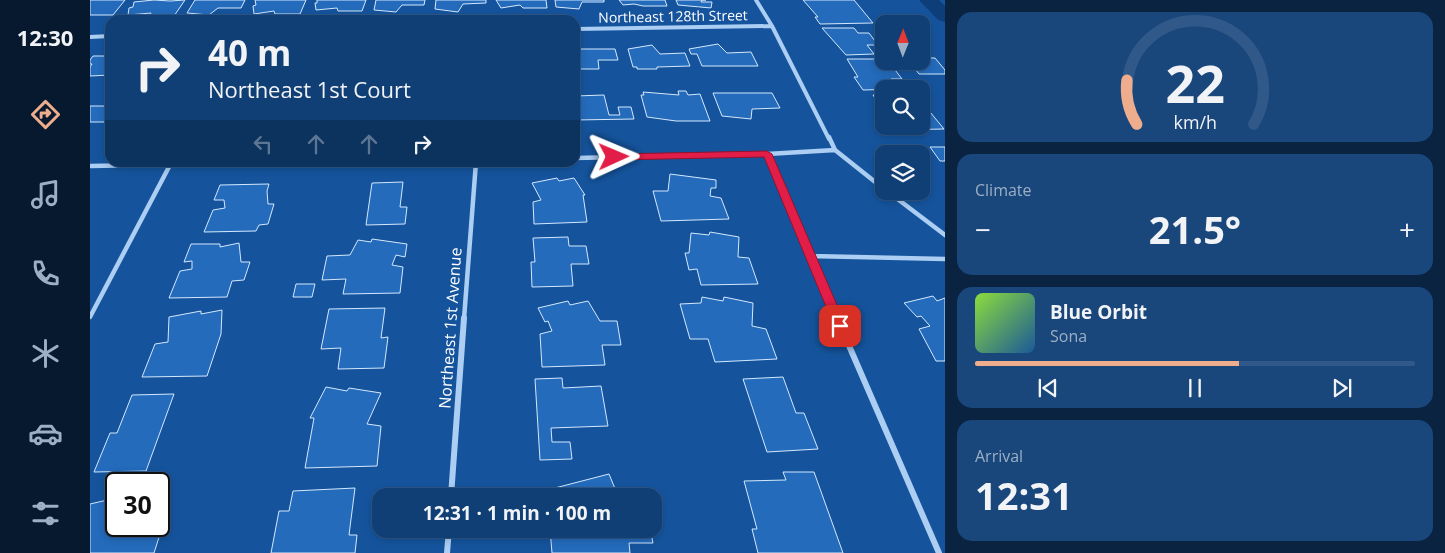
<!DOCTYPE html>
<html lang="en">
<head>
<meta charset="utf-8">
<style>
	body { margin:0; font-family:"Open Sans",sans-serif; background:#19467b; color:#f1f3f6; height:100vh; display:flex; flex-direction:column; font-size:19px; white-space:nowrap }
	* { box-sizing:border-box; margin:0 }
	p { font-size:16px; color:#9cafc5 }
	.icon { flex:none; width:28px; height:28px; fill:none; stroke:currentColor; stroke-width:2; stroke-linecap:round; stroke-linejoin:round }
	.map { position:relative; flex:1; overflow:hidden }
	.panel { display:flex; flex-direction:column; gap:12px; padding:12px; background:#092341; width:500px }
	.panel>* { flex:none }
	.banner { position:absolute; left:15px; top:15px; width:475px; height:152px; border-radius:15px; box-shadow:0 2px 8px #0003,0 0 0 1px #305888; background:#103f76; color:#f1f3f6; overflow:hidden }
	.needle { width:32px; rotate:1deg }
	.buttons { position:absolute; left:785px; top:15px; display:grid; gap:10px }
	.buttons a { display:grid; place-items:center; width:55px; height:55px; border-radius:10px; background:#103f76; box-shadow:0 2px 8px #0003,0 0 0 1px #305888; font-size:25px }
	.speed { position:absolute; left:15px; top:472px; display:flex; gap:10px; font-size:25px; font-weight:700; text-align:center }
	.speed>* { display:grid; place-content:center; width:65px; height:65px; border-radius:50%; background:#103f76; box-shadow:0 2px 8px #0003,0 0 0 1px #305888; line-height:1 }
	.speed .limit { border:2px solid #111; border-radius:8px; background:#fff; color:#111 }
	.pin { position:absolute; display:grid; place-items:center; width:42px; height:42px; color:#fff; margin:-21px; border-radius:10px; box-shadow:0 2px 8px #0006 }
	.me { position:absolute; width:55px; margin:-28px; rotate:89deg; stroke-linejoin:round; filter:drop-shadow(0 0 4px #0008) }
	.turn { display:flex; align-items:center; gap:18px; height:105px; padding:0 20px; font-size:22px }
	.turn .icon { width:65px; height:65px; stroke-width:2.5 }
	.turn b { display:block; font-size:35px; line-height:42px }
	.lanes { display:flex; align-items:center; height:48px; padding:0 20px; background:#0003; justify-content:center; gap:25px; direction:ltr }
	.lanes .off { opacity:.35 }
	.big { font-size:38px; font-weight:700; line-height:1.1 }
	.panel .card { flex:1; display:flex; flex-direction:column; justify-content:center; gap:8px; min-width:0; padding:0 18px; border-radius:15px; background:#19467b }
	.panel .dial { align-items:center; gap:0 }
	.dial svg { height:130px; overflow:visible; fill:none; stroke:#305888; stroke-width:7; stroke-linecap:round; text-anchor:middle }
	.dial text { fill:#f1f3f6; stroke:none }
	.song { display:flex; align-items:center; gap:15px }
	.cover { width:60px; height:60px; border-radius:8px; background:linear-gradient(135deg,hsl(90 70% 55%),hsl(210 70% 35%)) }
	.played { height:5px; border-radius:2px; background:linear-gradient(90deg,#eead8d 60%,#305888 60%) }
	.keys { display:flex; justify-content:space-around; direction:ltr }
	.heat { display:flex; justify-content:space-between; align-items:center; font-size:28px; direction:ltr }
	.trip { position:absolute; left:282px; top:488px; width:290px; height:50px; border-radius:15px; background:#103f76; box-shadow:0 2px 8px #0003,0 0 0 1px #305888; font-weight:700; line-height:50px; text-align:center }
	main { display:flex; flex:1; min-height:0 }
	.tab-bar { display:flex; flex-direction:column; width:90px; justify-content:space-around; align-items:center; background:#06192f; color:#9cafc5 }
	.tab-bar .icon { width:35px; height:35px }
	.tab-bar .active { color:#eead8d }
	.tab-bar b { font-size:22px; color:#f1f3f6 }
	.map>svg:first-child { display:block }
</style>
</head>
<body>
<main>
<nav class="tab-bar">
<b>12:30</b>
<svg class="icon active" aria-label="directions" viewBox="0 0 24 24"><path d="M12 3l9 9-9 9-9-9zM9 14v-3h6M13 9l2 2-2 2"/></svg>
<svg class="icon" aria-label="music" viewBox="0 0 24 24"><path d="M9 18V5l10-2v13"/><circle cx="6" cy="18" r="3"/><circle cx="16" cy="16" r="3"/></svg>
<svg class="icon" aria-label="phone" viewBox="0 0 24 24"><path d="M5 4h4l2 5-3 2q2 4 5 5l2-3 5 2v4C11 20 4 13 5 4z"/></svg>
<svg class="icon" aria-label="climate" viewBox="0 0 24 24"><path d="M12 3v18M4 7l16 10M4 17L20 7"/></svg>
<svg class="icon" aria-label="car" viewBox="0 0 24 24"><path d="M5 17H2v-5l4-1 3-4h7l3 4 3 1v5h-3M9 17h6M6 11h13"/><circle cx="7" cy="17" r="2"/><circle cx="17" cy="17" r="2"/></svg>
<svg class="icon" aria-label="filters" viewBox="0 0 24 24"><path d="M4 7h16M4 17h16"/><circle cx="9" cy="7" r="2"/><circle cx="15" cy="17" r="2"/></svg>
</nav>
<div class="map">
<svg width="855" height="553" viewBox="0 0 855 553">
	<rect width="100%" height="100%" fill="#15549d"/>
	<g fill="none" stroke-linecap="round" stroke-linejoin="round">
		<!-- canal -->
		<path fill="#0e3e7a" fill-rule="evenodd" d="M829,0H849L855,6V22L848,20Z"/>
	</g>
	<!-- building -->
	<path fill="#246bbc" stroke="#d4e8fd" d="M0,0H35L23,15H0Z
		M64,0L80,1L95,0L84,16H60L61,13L38,15L39,8L43,7L44,2Z
		M105,0H155L151,8H128L119,15L97,13Z
		M165,0H216L210,14H185L184,11L164,14L163,6L166,5Z
		M227,0H276L272,11H248L247,8L226,10L225,3H227Z
		M286,0H335L334,5H312L306,12L284,10Z
		M346,0H396V3L373,4L368,12L345,9Z
		M406,0H456L457,8H433L430,5L411,8Z
		M465,0H514V2H492L489,9L466,7Z
		M529,0H575L577,6H553L544,4L533,5Z
		M586,0H616H612L611,2H622L621,8L588,5Z
		M713,0H764L783,23L730,24L725,17H728Z
		M732,28H764L768,33H779L788,45H777L784,54L756,55Z
		M628,44L637,53L661,52L668,66H612L607,54H601L599,49Z
		M562,45L570,54L595,53L600,66L567,67V69H547V67H543L538,49Z
		M485,49H525L528,60H508L509,69H485Z
		M3,56H20V75L0,76V67L2,64H0V60Z
		M831,58H845L855,70V74H829L819,61H831Z
		M757,59H791L796,65L802,66L812,79H801L808,89L773,90L764,77H768Z
		M588,91H596L598,95L610,94L620,121H586L557,117L551,95H554L553,92L589,95Z
		M623,93H682L690,108L662,109L661,119L632,116Z
		M514,95L519,115H530L528,107H541L544,119L485,120V96Z
		M783,95H794V107H791Z
		M831,101L854,129L798,130L795,126H831Z
		M0,106H20V112L14,122H0Z
		M840,147H855V161H850Z
		M580,174L626,180V188H621L620,196L631,198L639,219L571,221L563,191H578Z
		M467,178L469,181L484,178L495,195H493L497,222L444,224L443,202L451,200L442,183Z
		M313,182L310,207H317L315,224L276,225L282,183Z
		M179,184L177,191L178,204H184L178,224L169,225L166,231L114,232L123,210L135,208L134,200H124L130,185Z
		M620,232L649,237L648,257L659,258L668,284L611,285L607,269L599,270L595,253H599L601,233L619,235Z
		M478,237L479,246H496L499,264H481L483,286L442,287L441,262H445L443,238Z
		M282,239L317,244L315,257L306,255L302,265L313,267L310,293L253,294L256,279L232,280L237,256L260,255L268,240L281,242Z
		M149,243L151,262H160L154,280L142,281L137,297L79,298L90,271L102,269V261L94,262L101,244H130V247Z
		M206,284H225L222,297H203Z
		M843,296L847,301L855,298V361H846L829,329L840,326L831,316L827,317L814,303Z
		M612,297L633,301L634,297L663,303L662,326L676,329L687,359L625,362L618,339H600L590,304L611,303Z
		M478,301L480,305L498,301L510,321H527L531,345H512L515,365L452,367L450,334L462,331L458,321L455,322L448,308Z
		M295,308L291,338L298,337L294,368L248,369L251,348L231,349L239,309Z
		M132,310L131,334L117,376L52,377L65,344L78,342L79,317L111,311V314Z
		M693,377L706,413H714L728,449L677,452L653,379Z
		M472,378L473,388L511,386L518,426L461,428L462,442H480L482,459L450,460L445,379Z
		M236,387L257,391L259,388L291,393L277,424L291,426L287,466L215,468L224,418H220Z
		M84,394L56,471L4,472L20,433H27L42,395Z
		M693,472H724L753,553H668L662,529H667L654,481L696,480Z
		M519,474L528,496H464L461,489Z
		M265,488L259,535H267L265,553H181L189,511H199L203,491Z
		M26,498V526H63V529L72,528L64,553H0V504Z
		M460,529H560L563,543H539L540,553H462Z"/>
	<g fill="none" stroke-linecap="round" stroke-linejoin="round">
		<!-- street-far2 -->
		<path stroke="#accef3" stroke-width="4" d="M666,0L682,26L739,139
			M485,29L682,26
			M0,37L20,36"/>
		<!-- street-far1 -->
		<path stroke="#accef3" stroke-width="4.5" d="M739,137L745,150L794,189
			M677,154L747,319
			M485,158L677,154L745,150
			M0,166L217,162
			M797,191L855,235
			M720,256L855,259
			M0,317L80,165
			M374,319L386,162"/>
		<!-- street -->
		<path stroke="#accef3" stroke-width="6" d="M747,318L849,553
			M361,496L374,318
			M357,553L359,529"/>
	</g>
	<!-- route -->
	<path fill="#e11d48" stroke="#92132f" d="M677,151L682,154L756,326L755,329L750,331L744,326L674,157L524,160L519,157L524,154Z"/>
	<g text-anchor="middle" dominant-baseline="central" stroke-width="5" stroke-linejoin="round" paint-order="stroke">
		<!-- far-street labels -->
		<g font-size="14" fill="#fff" stroke="#15549d">
			<text transform="translate(583 16) rotate(-1)">Northeast 128th Street</text>
		</g>
		<!-- street labels -->
		<g font-size="16" fill="#fff" stroke="#15549d">
			<text transform="translate(360 328) rotate(-86)">Northeast 1st Avenue</text>
		</g>
	</g>
</svg>
<div class="buttons">
<a><svg class="needle" viewBox="-14 -14 28 28"><path d="M0-13l5 13h-10z" fill="#e53935"/><path d="M0 13l5-13h-10z" fill="#9cafc5"/></svg></a>
<a><svg class="icon" aria-label="search" viewBox="0 0 24 24"><circle cx="10" cy="10" r="6"/><path d="M15 15l6 6"/></svg></a>
<a><svg class="icon" aria-label="layers" viewBox="0 0 24 24"><path d="M12 4l9 5-9 5-9-5zM3 14l9 5 9-5"/></svg></a>
</div>
<div class="speed"><div class="limit">30</div></div>
<div class="pin" style="left:750px;top:326px;background:#d93025"><svg class="icon" aria-label="arrive" viewBox="0 0 24 24"><path d="M6 21V4h12l-3 4 3 4H6"/></svg></div>
<svg class="me" style="left:524px;top:157px" viewBox="-20 -20 40 40"><path d="M0-17L14 15 0 8-14 15z" fill="#e11d48" stroke="#fff" stroke-width="4"/></svg>
<div class="trip">12:31 · 1 min · 100 m</div>
<div class="banner">
<div class="turn"><svg class="icon" aria-label="right" viewBox="0 0 24 24"><path d="M7 20v-9h11M14 6l5 5-5 5"/></svg><div><b>40 m</b>Northeast 1st Court</div></div>
<div class="lanes"><svg class="icon off" aria-label="left" viewBox="0 0 24 24"><path d="M17 20v-9H6M10 6l-5 5 5 5"/></svg><svg class="icon off" aria-label="ahead" viewBox="0 0 24 24"><path d="M12 20V5M6 11l6-6 6 6"/></svg><svg class="icon off" aria-label="ahead" viewBox="0 0 24 24"><path d="M12 20V5M6 11l6-6 6 6"/></svg><svg class="icon" aria-label="right" viewBox="0 0 24 24"><path d="M7 20v-9h11M14 6l5 5-5 5"/></svg></div>
</div>
</div>
<section class="panel">
<div class="card dial"><svg viewBox="0 0 100 80">
<path d="M14 69A42 42 0 1 1 86 69"/>
<path d="M14 69A42 42 0 0 1 8 42" stroke="#eead8d"/>
<text x="50" y="56" font-size="32" font-weight="700">22</text>
<text x="50" y="72" font-size="11">km/h</text>
</svg></div>
<div class="card"><p>Climate</p>
<div class="heat"><a>−</a><b class="big">21.5°</b><a>+</a></div>
</div>
<div class="card">
<div class="song"><i class="cover"></i><div><b>Blue Orbit</b><p>Sona</p></div></div>
<div class="played"></div>
<div class="keys"><svg class="icon" aria-label="previous" viewBox="0 0 24 24"><path d="M18 5L8 12l10 7zM5 5v14"/></svg><svg class="icon" aria-label="pause" viewBox="0 0 24 24"><path d="M8 5v14M16 5v14"/></svg><svg class="icon" aria-label="next" viewBox="0 0 24 24"><path d="M6 5l10 7-10 7zM19 5v14"/></svg></div>
</div>
<div class="card"><p>Arrival</p><b class="big">12:31</b></div>
</section>
</main>
</body>
</html>
